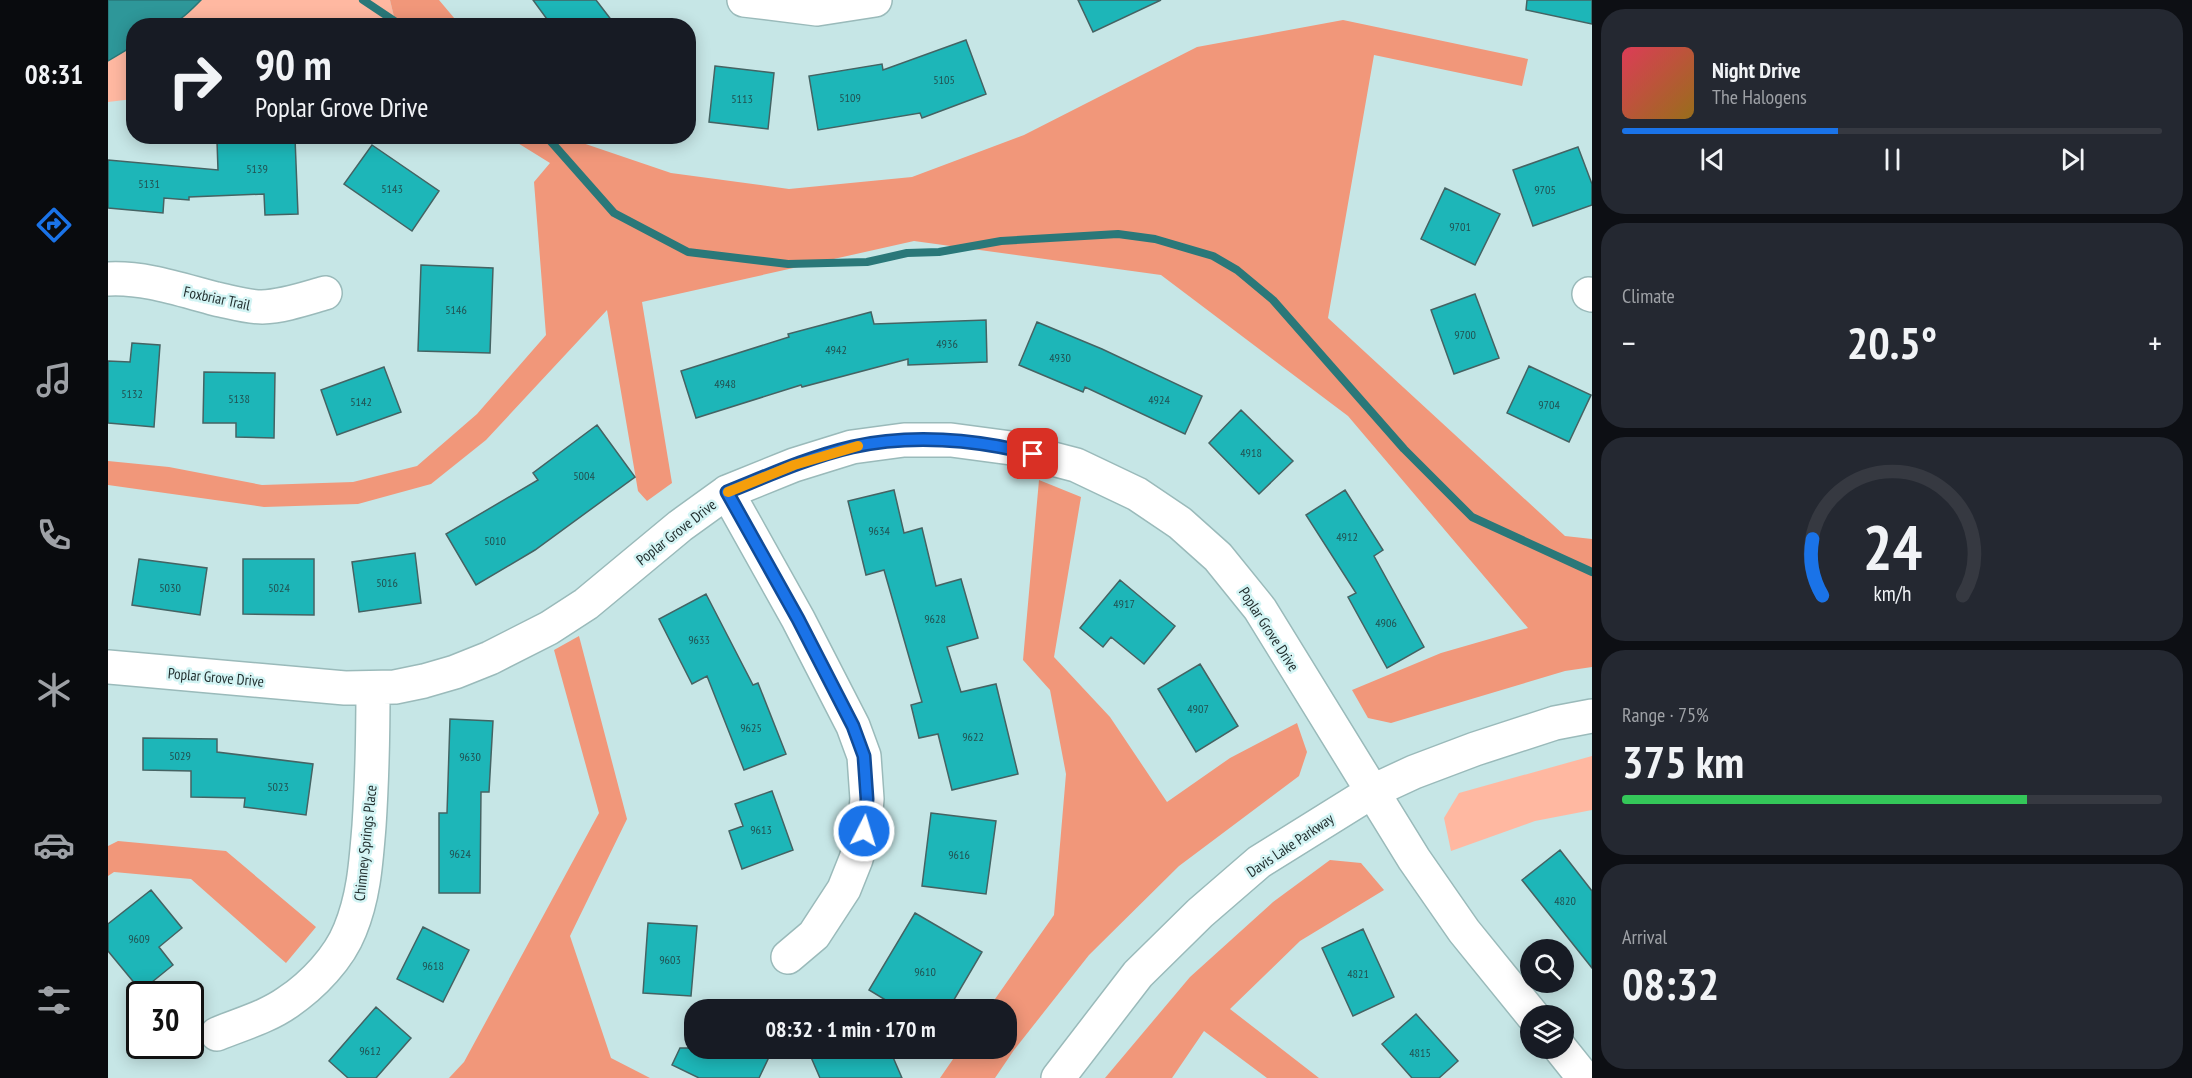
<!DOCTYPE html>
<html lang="en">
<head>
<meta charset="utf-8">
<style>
	body { margin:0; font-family:"PT Sans Narrow",sans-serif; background:#242831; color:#f1f3f6; height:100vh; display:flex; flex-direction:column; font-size:22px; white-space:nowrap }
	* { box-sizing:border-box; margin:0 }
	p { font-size:20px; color:#9ea1a6 }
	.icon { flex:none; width:33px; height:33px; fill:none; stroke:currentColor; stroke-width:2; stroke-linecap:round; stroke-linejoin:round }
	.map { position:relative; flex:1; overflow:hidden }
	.details { display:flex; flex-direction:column; gap:9px; padding:9px; background:#0d0f14; width:600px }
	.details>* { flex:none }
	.hud { position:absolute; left:18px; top:18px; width:570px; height:126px; border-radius:24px; box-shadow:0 3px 15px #0003; background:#171b24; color:#f1f3f6; overflow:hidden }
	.controls { position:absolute; left:1412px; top:939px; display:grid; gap:12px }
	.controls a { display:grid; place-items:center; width:54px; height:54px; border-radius:50%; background:#171b24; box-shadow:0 3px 15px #0003; font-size:30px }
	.speed { position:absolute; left:18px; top:981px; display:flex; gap:12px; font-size:30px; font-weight:700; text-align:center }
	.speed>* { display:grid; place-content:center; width:78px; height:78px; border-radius:50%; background:#171b24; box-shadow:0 3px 15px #0003; line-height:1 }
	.speed .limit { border:3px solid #111; border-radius:9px; background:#fff; color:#111 }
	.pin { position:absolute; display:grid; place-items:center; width:51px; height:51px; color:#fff; margin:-26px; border-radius:12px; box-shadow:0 3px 9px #0006 }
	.me { position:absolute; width:66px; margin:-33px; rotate:5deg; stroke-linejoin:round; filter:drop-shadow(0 0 4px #0008) }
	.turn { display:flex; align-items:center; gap:21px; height:126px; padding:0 30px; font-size:27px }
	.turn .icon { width:78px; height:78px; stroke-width:2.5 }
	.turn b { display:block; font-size:42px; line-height:51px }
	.big { font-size:45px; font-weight:600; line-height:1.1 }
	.details .widget { flex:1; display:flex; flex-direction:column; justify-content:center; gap:9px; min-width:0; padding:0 21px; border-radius:24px; background:#242831 }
	.details .dial { align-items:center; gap:0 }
	.dial svg { height:156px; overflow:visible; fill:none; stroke:#363941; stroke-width:7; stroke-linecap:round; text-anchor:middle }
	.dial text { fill:#f1f3f6; stroke:none }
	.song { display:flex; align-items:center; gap:18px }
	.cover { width:72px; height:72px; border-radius:9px; background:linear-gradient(135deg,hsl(350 70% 55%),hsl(40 70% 35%)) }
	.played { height:6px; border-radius:3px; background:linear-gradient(90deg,#1a73e8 40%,#363941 40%) }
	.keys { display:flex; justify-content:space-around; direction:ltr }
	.heat { display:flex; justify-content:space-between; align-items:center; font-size:33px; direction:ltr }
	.charge { height:9px; border-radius:4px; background:linear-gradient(90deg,#34c759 75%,#363941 0) }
	.trip { position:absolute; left:576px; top:999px; width:333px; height:60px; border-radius:24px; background:#171b24; box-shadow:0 3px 15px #0003; font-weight:600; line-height:60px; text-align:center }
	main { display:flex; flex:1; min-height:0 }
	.dock { display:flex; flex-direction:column; width:108px; justify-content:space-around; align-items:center; background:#090b0e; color:#9ea1a6 }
	.dock .icon { width:42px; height:42px }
	.dock .current { color:#1a73e8 }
	.dock b { font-size:27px; color:#f1f3f6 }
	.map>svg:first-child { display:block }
</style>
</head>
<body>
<main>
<nav class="dock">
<b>08:31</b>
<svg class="icon current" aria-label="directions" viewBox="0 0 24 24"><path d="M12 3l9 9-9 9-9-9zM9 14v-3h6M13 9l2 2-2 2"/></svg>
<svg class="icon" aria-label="music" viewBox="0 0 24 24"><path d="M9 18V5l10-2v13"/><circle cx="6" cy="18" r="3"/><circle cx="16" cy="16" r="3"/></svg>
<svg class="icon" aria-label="phone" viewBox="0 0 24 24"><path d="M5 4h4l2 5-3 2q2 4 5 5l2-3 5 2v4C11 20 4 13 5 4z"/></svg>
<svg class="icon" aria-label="climate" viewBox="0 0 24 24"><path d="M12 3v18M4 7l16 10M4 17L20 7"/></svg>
<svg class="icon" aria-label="car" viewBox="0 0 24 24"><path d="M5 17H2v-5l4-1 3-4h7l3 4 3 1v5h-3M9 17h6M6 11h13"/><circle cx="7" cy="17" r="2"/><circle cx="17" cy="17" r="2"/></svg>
<svg class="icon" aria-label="filters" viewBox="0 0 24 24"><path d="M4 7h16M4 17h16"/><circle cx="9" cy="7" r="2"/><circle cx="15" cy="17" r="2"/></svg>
</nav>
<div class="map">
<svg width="1484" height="1078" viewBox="0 0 1484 1078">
	<rect width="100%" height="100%" fill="#c6e6e6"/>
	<!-- green -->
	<path fill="#ffb8a1" d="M0,0H282L288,25L26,26L25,99L0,102Z
		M1484,756V810L1427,821L1343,851L1336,818L1351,793Z"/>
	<!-- forest -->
	<path fill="#f1977a" d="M282,0H331L352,25H288Z
		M1235,20L1420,59L1414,86L1266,55L1220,318L1457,536L1484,539V667L1457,671L1283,723L1260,718L1244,690L1333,653L1420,628L1240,416L1053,275L806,241L534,302L564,483L539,501L530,491L499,310L378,440L323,484L250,504L156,507L0,485V461L61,467L154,485L245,482L309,466L369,414L438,335L426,182L442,163L400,137H457L563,173L681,189L804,177L916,135L1089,47Z
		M931,480L973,497L946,657L1002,717L1059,802L1122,758L1189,723L1199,752L1191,776L1071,866L981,955L906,1050L887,1078H832L852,1049L898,1048V1010L880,1009L946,915L958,774L942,690L915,660Z
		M471,636L519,819L462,936L503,1058L542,1078H341L356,1062L491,813L446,650Z
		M10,841L118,851L208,927L178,963L83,879L6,872L0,876V846Z
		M1222,860L1253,863L1276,890L1192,941L1122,1009L1211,1078H1159L1096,1031L1064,1078H997L1082,977L1165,902Z"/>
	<!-- water -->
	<path fill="#2e9799" stroke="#2a7879" stroke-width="1.5" d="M0,0H93C65,29 64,26 26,26L25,46L0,61Z"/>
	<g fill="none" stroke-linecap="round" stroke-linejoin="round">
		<!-- stream -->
		<path stroke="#2a7879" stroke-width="8" d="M255,0L294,26
			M438,136L506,213L580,252L680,264L759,262L799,253L831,252L893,241L1010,234L1047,239L1105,256L1129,270L1165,300L1296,449L1364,517L1484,572"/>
	</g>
	<!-- building -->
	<path fill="#1db6b8" stroke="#456363" stroke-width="1.5" d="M425,0H488L508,26H444Z
		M970,0H1053L985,32Z
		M1419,0H1484V24L1418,10Z
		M858,40L878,94L814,118L812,113L710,130L701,76L774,64L775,70Z
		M607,66L666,73L660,129L601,122Z
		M187,138L190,214L157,215L156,194L81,197V200L56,198L55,213L0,208V160L110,170L109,141Z
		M264,145L331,191L304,231L236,184Z
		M1470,147L1484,184V205L1425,226L1405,170Z
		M1337,188L1392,214L1367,265L1313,239Z
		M313,265L385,268L382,353L310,351Z
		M1367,294L1391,358L1346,374L1323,310Z
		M763,312L766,324L878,320L879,362L800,365V359L694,387L693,385L588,418L573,371L681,337L680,334Z
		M929,322L994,349L1094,396L1077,434L977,387L975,392L911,365Z
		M24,343L52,345L46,427L0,423V361L22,362Z
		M1421,366L1483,395L1461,442L1399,413Z
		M276,367L293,412L229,435L213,390Z
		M96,372L167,373L166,438L128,437V423H95Z
		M1133,410L1185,461L1151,494L1101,443Z
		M489,425L527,477L427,550L368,585L338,534L430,480L425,473Z
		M786,490L796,533L814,528L828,586L853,579L870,638L839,647L853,692L888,684L910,774L844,790L830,734L811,738L803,705L814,702L776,570L758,575L740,501Z
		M1237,490L1275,550L1266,556L1316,647L1279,668L1240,597L1248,593L1198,515Z
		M307,553L313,603L251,612L244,562Z
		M31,559L99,568L92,615L24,605Z
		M135,559H206V615L135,614Z
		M1012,580L1067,626L1036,664L1003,637L995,647L972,628Z
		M598,594L645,685L650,683L678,754L636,770L599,676L584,684L551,619Z
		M1092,664L1130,726L1088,752L1050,689Z
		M342,719L385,721L381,792H373L372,893H331V813H339Z
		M35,738L109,739V752L205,764L198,815L136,807L137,798L83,797V771L35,770Z
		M664,791L685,850L634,869L621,831L635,826L627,804Z
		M823,813L888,821L878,894L814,886Z
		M1452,850L1484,891V968L1414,880Z
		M43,890L74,928L51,947L65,965L33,991L0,951V924Z
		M807,913L874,952L840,1010H794L761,990Z
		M540,923L589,926L583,996L535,993Z
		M315,927L361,950L335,1002L289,979Z
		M1255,929L1286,997L1245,1016L1214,948Z
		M268,1007L303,1038L268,1078H240L221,1061Z
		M1308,1014L1350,1061L1331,1078H1304L1274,1044Z
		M572,1048H642L661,1057L651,1078H591L564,1065Z
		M699,1048H781L794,1078H712Z"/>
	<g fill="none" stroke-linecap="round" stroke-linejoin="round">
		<!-- street casing -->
		<g stroke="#9ababa" stroke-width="36">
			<path id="street" d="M636,0L709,9L767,0
				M0,279C37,277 73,290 108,299C123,302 138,307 154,307C176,306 196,299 217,293
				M1481,294L1484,295
				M619,492L690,619L745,726L756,756L759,799L756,831L748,859L736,889L706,935L680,957
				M0,667L237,688L287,687L316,681L347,672L382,658L441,628L478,604L572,526L619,492L686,465L744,447L796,440H843L903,448L968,465L1029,494L1072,523L1110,557L1152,609L1306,859L1356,931L1425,1016
				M109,1034C133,1024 159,1017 180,1002C205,985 231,958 242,930C256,896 258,862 261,826C264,780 265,735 265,689
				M1452,1048L1476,1078
				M950,1078L1030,974L1092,913L1151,862L1265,791L1306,772L1367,749L1447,723L1484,716"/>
		</g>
		<!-- street -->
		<use href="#street" stroke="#fff" stroke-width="33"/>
	</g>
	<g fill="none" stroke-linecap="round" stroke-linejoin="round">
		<!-- route casing -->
		<g stroke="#114b97" stroke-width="15">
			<path id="route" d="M756,831L759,799L756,756L745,726L690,619L619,492C659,476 701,457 744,447C802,434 867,439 925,454"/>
		</g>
		<!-- route -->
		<use href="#route" stroke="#1a73e8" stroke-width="10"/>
		<!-- slow -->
		<path stroke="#f59e0b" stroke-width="10" d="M620,492L686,465L750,446"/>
	</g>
	<g text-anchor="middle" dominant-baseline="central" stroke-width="5" stroke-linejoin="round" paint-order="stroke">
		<!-- number labels -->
		<g font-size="12" fill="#215151">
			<text x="836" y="79">5105</text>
			<text x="742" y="97">5109</text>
			<text x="634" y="98">5113</text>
			<text x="149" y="168">5139</text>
			<text x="41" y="183">5131</text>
			<text x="284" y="188">5143</text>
			<text x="1437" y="189">9705</text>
			<text x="1352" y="226">9701</text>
			<text x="348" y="309">5146</text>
			<text x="1357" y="334">9700</text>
			<text x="839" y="343">4936</text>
			<text x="728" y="349">4942</text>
			<text x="952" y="357">4930</text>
			<text x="617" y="383">4948</text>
			<text x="24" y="393">5132</text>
			<text x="131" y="398">5138</text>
			<text x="1051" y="399">4924</text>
			<text x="253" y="401">5142</text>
			<text x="1441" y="404">9704</text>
			<text x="1143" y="452">4918</text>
			<text x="476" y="475">5004</text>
			<text x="771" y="530">9634</text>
			<text x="1239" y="536">4912</text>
			<text x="387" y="540">5010</text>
			<text x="279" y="582">5016</text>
			<text x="62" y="587">5030</text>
			<text x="171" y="587">5024</text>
			<text x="1016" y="603">4917</text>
			<text x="827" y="618">9628</text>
			<text x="1278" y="622">4906</text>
			<text x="591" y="639">9633</text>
			<text x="1090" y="708">4907</text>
			<text x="643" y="727">9625</text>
			<text x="865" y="736">9622</text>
			<text x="72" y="755">5029</text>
			<text x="362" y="756">9630</text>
			<text x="170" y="786">5023</text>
			<text x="653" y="829">9613</text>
			<text x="352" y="853">9624</text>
			<text x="851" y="854">9616</text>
			<text x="1457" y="900">4820</text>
			<text x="31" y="938">9609</text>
			<text x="562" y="959">9603</text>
			<text x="325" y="965">9618</text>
			<text x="817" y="971">9610</text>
			<text x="1250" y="973">4821</text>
			<text x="262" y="1050">9612</text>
			<text x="1312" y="1052">4815</text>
		</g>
		<!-- street labels -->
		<g font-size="15" fill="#222f2f" stroke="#d3f4f4">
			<text transform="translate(109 298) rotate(12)">Foxbriar Trail</text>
			<text transform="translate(568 532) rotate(-38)">Poplar Grove Drive</text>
			<text transform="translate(1161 629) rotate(57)">Poplar Grove Drive</text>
			<text transform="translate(108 677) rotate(5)">Poplar Grove Drive</text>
			<text transform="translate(257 843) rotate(-84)">Chimney Springs Place</text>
			<text transform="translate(1182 845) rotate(-34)">Davis Lake Parkway</text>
		</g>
	</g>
</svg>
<div class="controls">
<a><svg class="icon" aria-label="search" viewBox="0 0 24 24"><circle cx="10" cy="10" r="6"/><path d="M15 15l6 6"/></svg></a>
<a><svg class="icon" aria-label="layers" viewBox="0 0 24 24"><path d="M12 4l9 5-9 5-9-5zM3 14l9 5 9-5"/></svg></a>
</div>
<div class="speed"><div class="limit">30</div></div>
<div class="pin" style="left:925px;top:454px;background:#d93025"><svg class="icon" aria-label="arrive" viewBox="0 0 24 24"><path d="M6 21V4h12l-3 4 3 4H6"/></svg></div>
<svg class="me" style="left:756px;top:831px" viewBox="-20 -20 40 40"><circle r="17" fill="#1a73e8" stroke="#fff" stroke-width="3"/><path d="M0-11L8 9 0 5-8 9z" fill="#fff"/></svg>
<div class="trip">08:32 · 1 min · 170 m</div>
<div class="hud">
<div class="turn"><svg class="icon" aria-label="right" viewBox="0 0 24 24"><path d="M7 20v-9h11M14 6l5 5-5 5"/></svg><div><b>90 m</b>Poplar Grove Drive</div></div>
</div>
</div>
<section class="details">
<div class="widget">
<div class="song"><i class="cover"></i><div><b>Night Drive</b><p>The Halogens</p></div></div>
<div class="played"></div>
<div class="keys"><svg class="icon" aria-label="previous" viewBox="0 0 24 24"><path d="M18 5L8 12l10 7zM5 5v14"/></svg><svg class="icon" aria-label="pause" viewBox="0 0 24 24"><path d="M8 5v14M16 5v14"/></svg><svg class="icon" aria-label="next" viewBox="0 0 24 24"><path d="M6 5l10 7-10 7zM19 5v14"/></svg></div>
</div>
<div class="widget"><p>Climate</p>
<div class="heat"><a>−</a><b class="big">20.5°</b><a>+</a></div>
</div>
<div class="widget dial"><svg viewBox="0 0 100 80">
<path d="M14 69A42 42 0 1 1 86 69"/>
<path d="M14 69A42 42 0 0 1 9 40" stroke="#1a73e8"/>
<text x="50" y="56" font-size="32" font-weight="700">24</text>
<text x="50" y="72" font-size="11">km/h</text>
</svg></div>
<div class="widget"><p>Range · 75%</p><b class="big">375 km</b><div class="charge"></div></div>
<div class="widget"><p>Arrival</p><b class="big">08:32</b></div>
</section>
</main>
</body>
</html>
